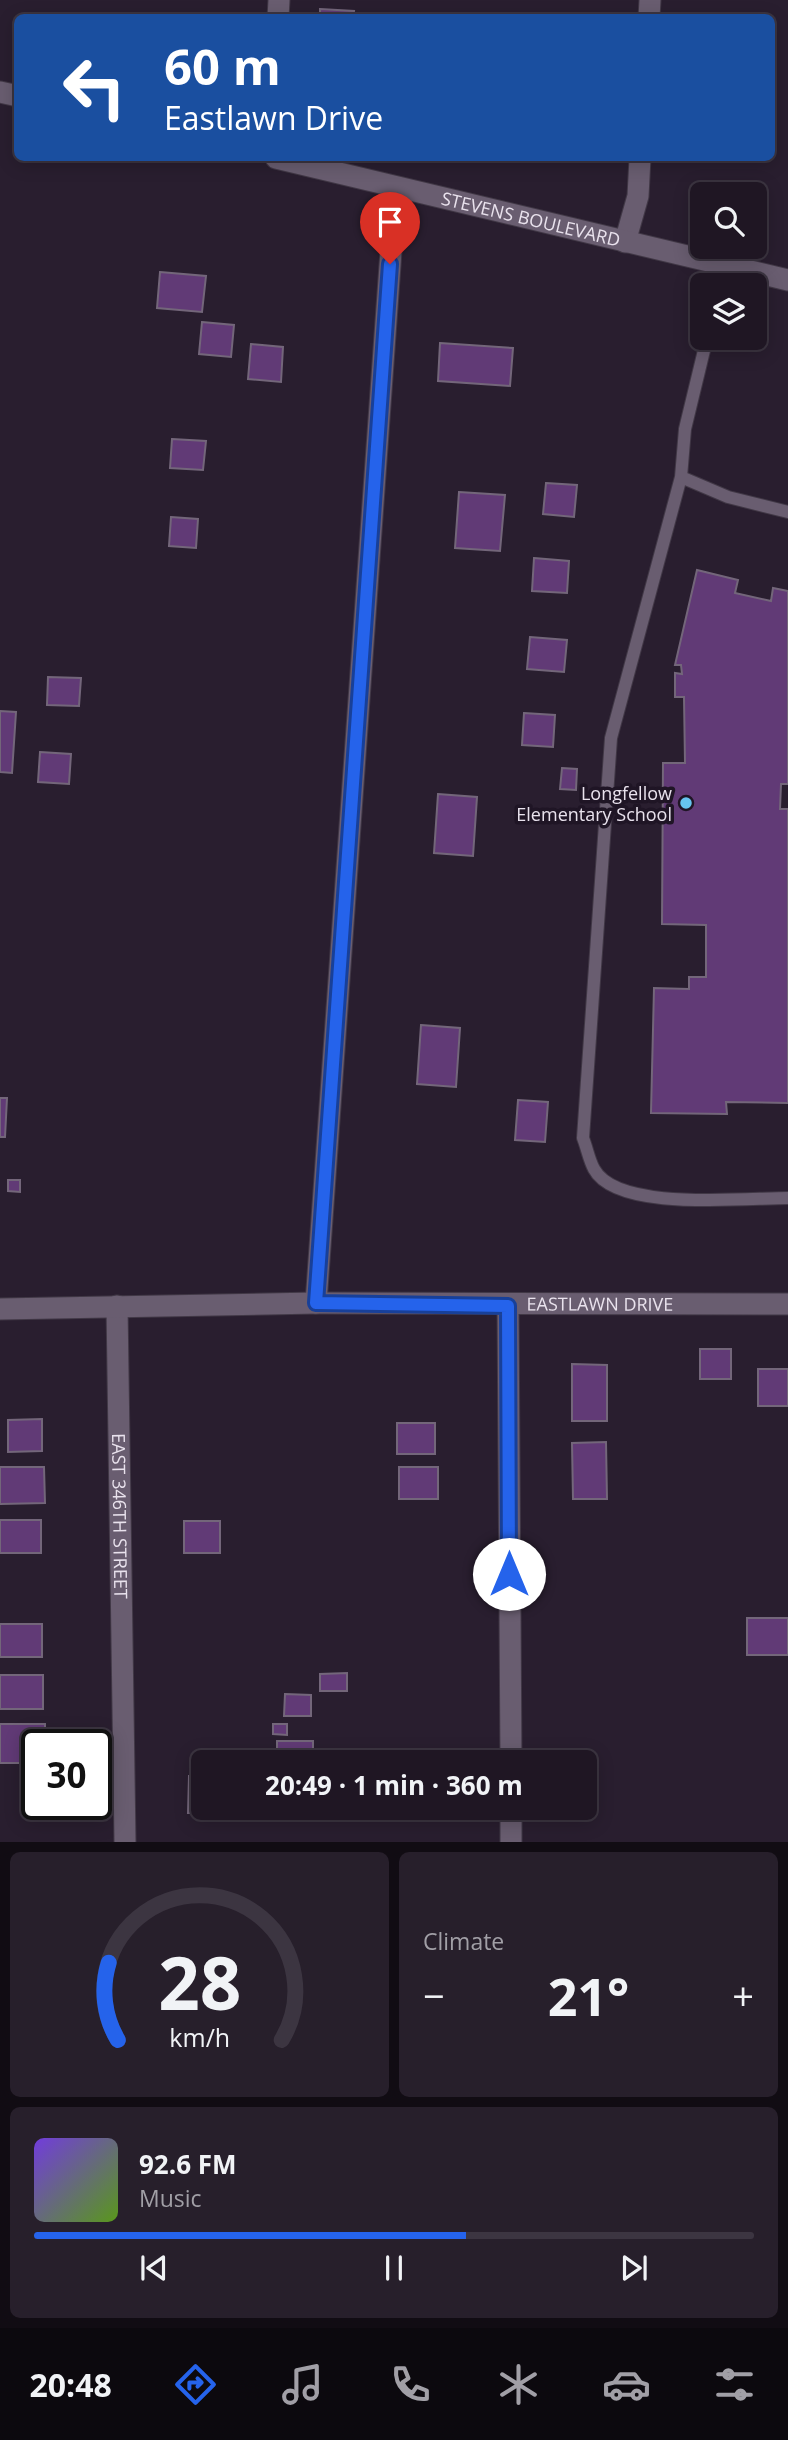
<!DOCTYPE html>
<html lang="en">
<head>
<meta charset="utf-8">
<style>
	body { margin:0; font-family:"Open Sans",sans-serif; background:#271f2b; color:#f1f3f6; height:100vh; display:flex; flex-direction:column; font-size:26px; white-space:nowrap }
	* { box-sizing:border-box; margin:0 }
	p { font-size:23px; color:#a19fa6 }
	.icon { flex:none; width:38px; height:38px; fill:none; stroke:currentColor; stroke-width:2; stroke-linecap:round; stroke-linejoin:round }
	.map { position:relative; height:1842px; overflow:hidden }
	.drawer { display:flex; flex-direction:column; gap:10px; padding:10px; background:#110c13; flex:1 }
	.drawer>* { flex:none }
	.guide { position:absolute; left:14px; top:14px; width:761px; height:147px; border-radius:10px; box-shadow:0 4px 18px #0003,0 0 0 2px #3c3541; background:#1a4fa0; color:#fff; overflow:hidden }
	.fabs { position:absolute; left:690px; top:182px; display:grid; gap:14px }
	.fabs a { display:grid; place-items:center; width:77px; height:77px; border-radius:10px; background:#1f1623; box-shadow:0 4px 18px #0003,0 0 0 2px #3c3541; font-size:35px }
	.speed { position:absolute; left:21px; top:1729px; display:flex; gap:14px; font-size:35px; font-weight:700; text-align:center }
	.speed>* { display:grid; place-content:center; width:91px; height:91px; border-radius:50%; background:#1f1623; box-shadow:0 4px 18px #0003,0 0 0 2px #3c3541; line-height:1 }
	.speed .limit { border:4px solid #111; border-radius:10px; background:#fff; color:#111 }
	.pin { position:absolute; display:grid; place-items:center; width:60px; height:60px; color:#fff; margin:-72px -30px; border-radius:50% 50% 50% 0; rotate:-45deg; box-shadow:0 0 7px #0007 }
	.pin .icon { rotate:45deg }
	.me { position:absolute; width:77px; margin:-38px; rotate:0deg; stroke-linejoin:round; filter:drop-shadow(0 0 5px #0008) }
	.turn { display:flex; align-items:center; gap:24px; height:147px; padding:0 35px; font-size:32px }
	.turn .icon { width:91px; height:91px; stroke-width:2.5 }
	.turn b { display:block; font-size:49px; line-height:60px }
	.big { font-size:52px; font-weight:700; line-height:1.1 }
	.drawer .tile { flex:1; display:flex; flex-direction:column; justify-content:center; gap:10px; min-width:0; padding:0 24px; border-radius:10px; background:#271f2b }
	.drawer .dial { align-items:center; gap:0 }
	.dial svg { height:182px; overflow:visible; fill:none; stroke:#3c3541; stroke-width:7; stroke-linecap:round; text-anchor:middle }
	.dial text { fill:#f1f3f6; stroke:none }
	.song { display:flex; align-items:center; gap:21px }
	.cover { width:84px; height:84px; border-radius:10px; background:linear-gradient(135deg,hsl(260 70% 55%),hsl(90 70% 35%)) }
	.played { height:7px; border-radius:4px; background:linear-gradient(90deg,#2563eb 60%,#3c3541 60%) }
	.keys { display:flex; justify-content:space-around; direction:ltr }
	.heat { display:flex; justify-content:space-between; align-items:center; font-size:38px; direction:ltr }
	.drawer .tiles { flex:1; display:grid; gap:10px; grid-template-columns:1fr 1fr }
	.tile:last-child { grid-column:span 2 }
	.trip { position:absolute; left:191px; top:1750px; width:406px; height:70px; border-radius:10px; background:#1f1623; box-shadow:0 4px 18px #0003,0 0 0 2px #3c3541; font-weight:700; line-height:70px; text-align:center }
	.tab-bar { display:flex; height:112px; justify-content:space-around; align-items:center; background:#0c090e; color:#a19fa6 }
	.tab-bar .icon { width:49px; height:49px }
	.tab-bar .current { color:#2563eb }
	.tab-bar b { font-size:32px; color:#f1f3f6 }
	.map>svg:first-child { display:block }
</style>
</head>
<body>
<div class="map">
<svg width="788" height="1842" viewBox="0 0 788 1842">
	<rect width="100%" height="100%" fill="#291e2f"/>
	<!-- building -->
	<path fill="#613a76" stroke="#73667a" stroke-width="2" d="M320,9L354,11L353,18H320Z
		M160,272L206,276L202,312L157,308Z
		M202,322L234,325L231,357L199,354Z
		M440,343L513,348L510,386L438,381Z
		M251,344L283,347L281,382L248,379Z
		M172,439L206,441L203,470L170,468Z
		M546,483L577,485L574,517L543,514Z
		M459,492L505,495L500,551L455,548Z
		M171,517L198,519L196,548L169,546Z
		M534,558L569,561L567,593L532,591Z
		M697,570L738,580L735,593L771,601L773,588L788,591V784H781L780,809H788V1103L726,1102L727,1114L651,1113L654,988L689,989V977H706V925L662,924L663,763H685L684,697H675V673L682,674L681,665H675Z
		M530,637L567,640L564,672L527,669Z
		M48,677L81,678L79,706L47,705Z
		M0,711L16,712L12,773L0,772Z
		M524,713L555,715L553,747L522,745Z
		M40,752L71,754L69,784L38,782Z
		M562,768L577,769L576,790L560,789Z
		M438,794L477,797L473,856L434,853Z
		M421,1025L460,1028L456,1087L417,1084Z
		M0,1098H7L5,1137H0Z
		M518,1100L548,1102L545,1142L515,1140Z
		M8,1180H20V1192L8,1191Z
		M700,1349H731V1379H700Z
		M572,1364L607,1365V1421H572Z
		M758,1369H788V1406H758Z
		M42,1419V1451L8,1452V1420Z
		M397,1423H435V1454H397Z
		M606,1442L607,1499H573L572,1443Z
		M0,1467H44L45,1503L0,1504Z
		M399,1467H438V1499H399Z
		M0,1520H41V1553H0Z
		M184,1521H220V1553H184Z
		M747,1618H788V1655H747Z
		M0,1624H42V1657H0Z
		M347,1673V1691H320V1674Z
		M0,1675H43V1709H0Z
		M285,1694L311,1695V1716H284Z
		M0,1724H45V1745H37V1763H0Z
		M273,1724H287V1735L273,1734Z
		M277,1741H313V1762H277Z
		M189,1776H203V1808H246V1813H188Z"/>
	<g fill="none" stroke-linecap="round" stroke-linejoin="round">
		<!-- service casing -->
		<g stroke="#413846" stroke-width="14">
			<path id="service" d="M720,285L725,265
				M707,338L685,429L681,477L611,738L583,1138C587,1148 589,1160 594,1169C617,1212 744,1198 788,1198
				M681,477L728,497L788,512"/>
		</g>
		<!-- minor casing -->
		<g stroke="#413846" stroke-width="23">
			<g id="minor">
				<path d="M278,18L279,0"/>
				<path d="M649,18L650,0"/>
				<path d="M625,242L638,196L640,158"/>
				<path d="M316,1303L392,237L399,188"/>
				<path d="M508,1305L511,1762"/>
				<path id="s1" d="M117,1306L125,1842"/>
				<path id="s2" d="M0,1309L316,1303L788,1304"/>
				<path d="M511,1808V1842"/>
			</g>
		</g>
		<!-- tertiary casing -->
		<g stroke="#413846" stroke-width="23">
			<g id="tertiary">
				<path d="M0,92L18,96"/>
				<path id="s3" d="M276,158L788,280"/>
			</g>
		</g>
		<!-- service -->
		<use href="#service" stroke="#695d70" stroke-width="12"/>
		<!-- minor -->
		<use href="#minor" stroke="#695d70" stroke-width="21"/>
		<!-- tertiary -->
		<use href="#tertiary" stroke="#695d70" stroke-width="21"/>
	</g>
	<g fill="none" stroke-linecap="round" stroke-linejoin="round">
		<!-- route casing -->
		<g stroke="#184099" stroke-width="18">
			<path id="route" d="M390,264L316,1303L508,1306L509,1574"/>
		</g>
		<!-- route -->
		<use href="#route" stroke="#2563eb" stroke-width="12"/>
	</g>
	<!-- markers -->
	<circle fill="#66c4ef" stroke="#1f1525" stroke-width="2.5" cx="686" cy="803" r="7"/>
	<g text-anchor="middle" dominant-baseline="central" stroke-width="7" stroke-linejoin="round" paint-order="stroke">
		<!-- street labels -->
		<g font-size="18" fill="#e9e2ed" stroke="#1f1525">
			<text stroke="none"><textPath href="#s3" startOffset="262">STEVENS BOULEVARD</textPath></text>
			<text stroke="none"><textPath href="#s2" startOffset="600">EASTLAWN DRIVE</textPath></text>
			<text stroke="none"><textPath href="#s1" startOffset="210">EAST 346TH STREET</textPath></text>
		</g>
		<!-- poi labels -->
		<g font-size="18" fill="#e9e2ed" stroke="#1f1525" text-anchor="end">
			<text x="672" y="793">Longfellow<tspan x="672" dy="21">Elementary School</tspan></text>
		</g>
	</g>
</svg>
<div class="fabs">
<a><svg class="icon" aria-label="search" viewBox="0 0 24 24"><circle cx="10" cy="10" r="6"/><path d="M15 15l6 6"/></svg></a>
<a><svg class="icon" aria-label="layers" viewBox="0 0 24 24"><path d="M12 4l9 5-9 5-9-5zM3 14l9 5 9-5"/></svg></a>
</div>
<div class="speed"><div class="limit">30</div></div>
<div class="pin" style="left:390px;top:264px;background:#d93025"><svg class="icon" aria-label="arrive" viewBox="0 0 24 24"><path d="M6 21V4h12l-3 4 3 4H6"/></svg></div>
<svg class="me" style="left:509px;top:1574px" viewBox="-20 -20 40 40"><circle r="19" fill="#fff"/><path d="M0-13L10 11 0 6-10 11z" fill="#2563eb"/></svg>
<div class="trip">20:49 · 1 min · 360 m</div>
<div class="guide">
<div class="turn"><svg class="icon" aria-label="left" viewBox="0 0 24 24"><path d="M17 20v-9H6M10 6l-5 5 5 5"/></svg><div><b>60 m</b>Eastlawn Drive</div></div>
</div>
</div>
<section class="drawer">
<div class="tiles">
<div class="tile dial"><svg viewBox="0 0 100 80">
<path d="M14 69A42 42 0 1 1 86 69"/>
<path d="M14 69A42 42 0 0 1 10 35" stroke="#2563eb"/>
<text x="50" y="56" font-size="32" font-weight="700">28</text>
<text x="50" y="72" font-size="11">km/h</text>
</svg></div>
<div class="tile"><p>Climate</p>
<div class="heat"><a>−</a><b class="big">21°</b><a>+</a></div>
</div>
<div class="tile">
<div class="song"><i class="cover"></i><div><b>92.6 FM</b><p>Music</p></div></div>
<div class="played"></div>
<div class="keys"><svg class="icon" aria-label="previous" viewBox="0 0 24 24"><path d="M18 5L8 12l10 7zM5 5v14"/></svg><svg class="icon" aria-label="pause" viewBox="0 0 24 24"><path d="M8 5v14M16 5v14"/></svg><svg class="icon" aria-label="next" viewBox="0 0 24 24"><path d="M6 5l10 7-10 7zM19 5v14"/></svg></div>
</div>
</div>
</section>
<nav class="tab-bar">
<b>20:48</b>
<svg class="icon current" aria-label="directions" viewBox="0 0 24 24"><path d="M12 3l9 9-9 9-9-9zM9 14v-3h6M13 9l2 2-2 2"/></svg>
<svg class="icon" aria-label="music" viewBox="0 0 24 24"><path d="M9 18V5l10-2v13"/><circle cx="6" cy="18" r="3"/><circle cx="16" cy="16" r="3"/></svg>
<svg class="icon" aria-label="phone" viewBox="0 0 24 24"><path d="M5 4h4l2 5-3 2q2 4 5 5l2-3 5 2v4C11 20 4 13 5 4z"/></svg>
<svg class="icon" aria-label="climate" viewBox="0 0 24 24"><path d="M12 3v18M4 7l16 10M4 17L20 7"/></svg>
<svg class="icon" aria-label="car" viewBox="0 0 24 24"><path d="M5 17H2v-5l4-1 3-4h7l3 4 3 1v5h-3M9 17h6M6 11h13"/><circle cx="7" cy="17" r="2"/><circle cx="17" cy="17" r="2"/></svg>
<svg class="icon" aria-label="filters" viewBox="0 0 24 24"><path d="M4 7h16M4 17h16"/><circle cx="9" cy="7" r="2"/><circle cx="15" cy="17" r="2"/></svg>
</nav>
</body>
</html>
